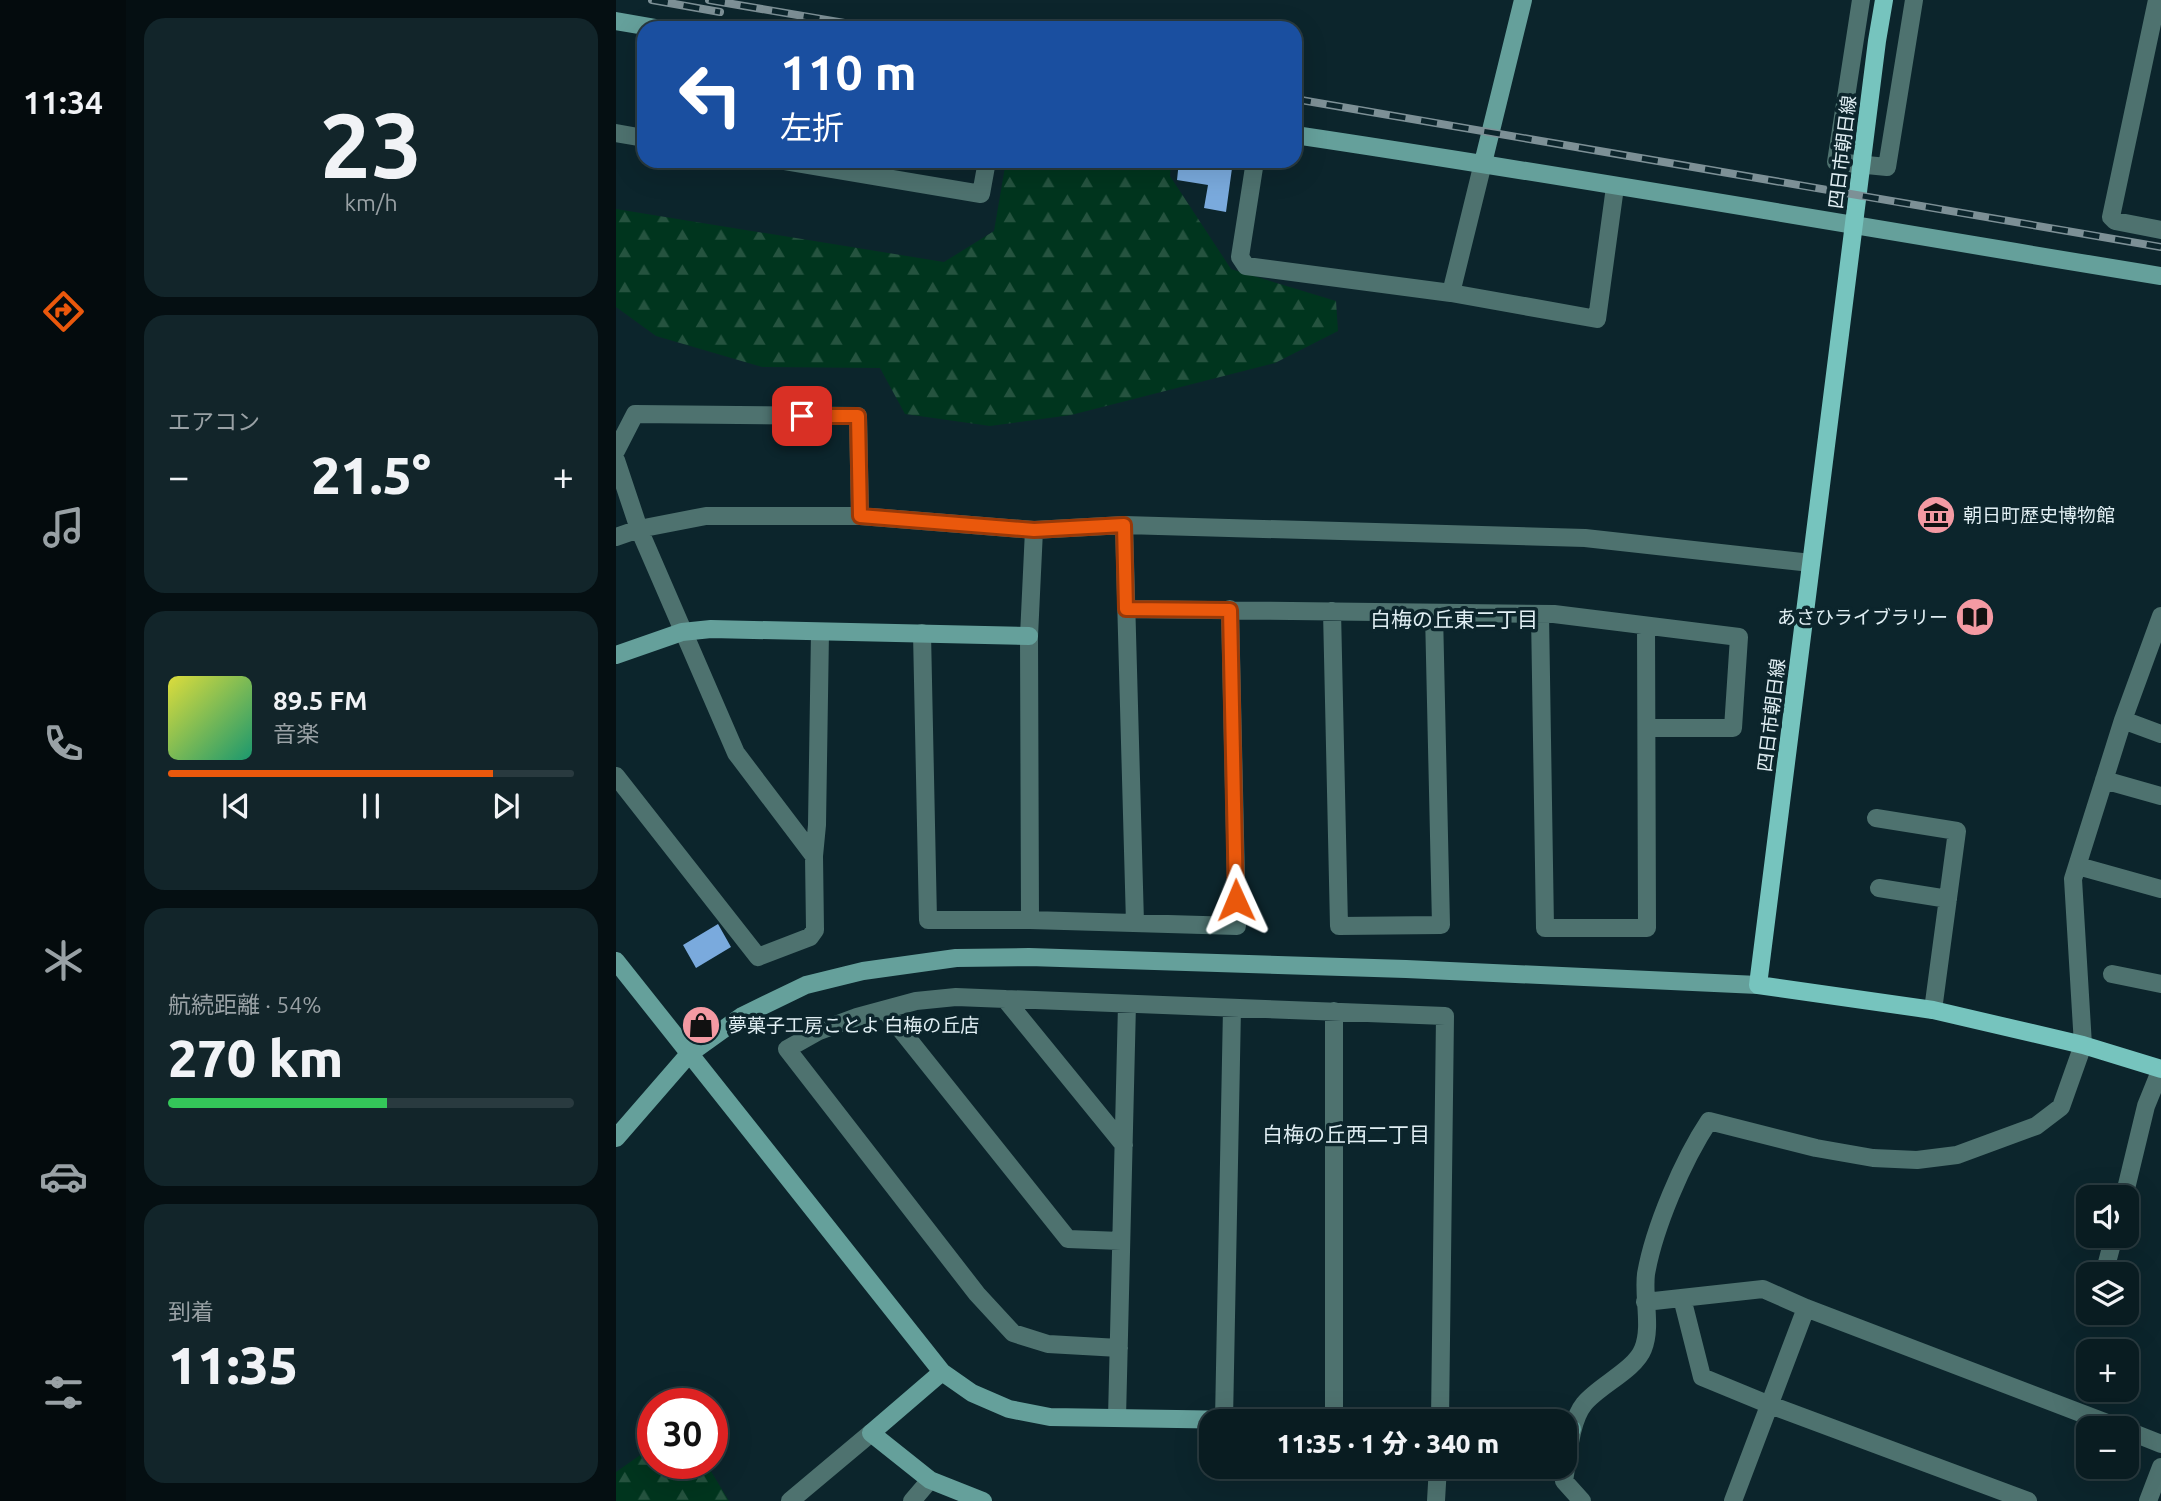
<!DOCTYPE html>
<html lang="ja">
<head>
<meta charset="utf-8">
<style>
	body { margin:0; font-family:Ubuntu,"Noto Sans JP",sans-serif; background:#12252a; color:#f1f3f6; height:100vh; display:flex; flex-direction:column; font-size:26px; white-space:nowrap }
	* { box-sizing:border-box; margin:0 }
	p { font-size:23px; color:#99a1a5 }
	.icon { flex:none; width:38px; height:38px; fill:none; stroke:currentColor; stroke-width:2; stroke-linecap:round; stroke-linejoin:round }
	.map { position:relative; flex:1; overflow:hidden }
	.details { display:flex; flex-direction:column; gap:18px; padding:18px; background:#050f12; width:490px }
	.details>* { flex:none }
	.top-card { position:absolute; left:21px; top:21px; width:665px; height:147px; border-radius:21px; box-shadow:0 7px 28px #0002,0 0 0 2px #293a3f; background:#1a4fa0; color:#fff; overflow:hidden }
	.tools { position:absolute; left:1460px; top:1185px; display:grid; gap:14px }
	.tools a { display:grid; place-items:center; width:63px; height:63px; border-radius:14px; background:#091c21; box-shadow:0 7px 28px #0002,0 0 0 2px #293a3f; font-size:35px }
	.speed { position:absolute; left:21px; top:1388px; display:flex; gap:14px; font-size:35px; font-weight:700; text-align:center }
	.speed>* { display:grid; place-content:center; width:91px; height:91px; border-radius:50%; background:#091c21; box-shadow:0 7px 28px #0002,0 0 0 2px #293a3f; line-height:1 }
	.speed .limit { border:10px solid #d22; background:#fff; color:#111 }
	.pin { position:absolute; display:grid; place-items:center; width:60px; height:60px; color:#fff; margin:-30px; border-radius:14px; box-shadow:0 4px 10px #0006 }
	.me { position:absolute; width:77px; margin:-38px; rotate:359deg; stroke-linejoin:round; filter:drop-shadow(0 0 5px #0008) }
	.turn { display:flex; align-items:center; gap:24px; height:147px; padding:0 28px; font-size:32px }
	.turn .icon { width:91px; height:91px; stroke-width:2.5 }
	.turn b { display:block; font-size:49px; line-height:60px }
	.big { font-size:52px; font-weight:800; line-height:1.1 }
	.details .tile { flex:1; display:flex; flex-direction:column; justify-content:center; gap:10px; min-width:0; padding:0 24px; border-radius:21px; background:#12252a }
	.details .dial { align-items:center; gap:0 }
	.dial b { font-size:91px; line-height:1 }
	.song { display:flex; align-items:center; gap:21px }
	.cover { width:84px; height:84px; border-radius:10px; background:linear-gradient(135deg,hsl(60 70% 55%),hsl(160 70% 35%)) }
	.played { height:7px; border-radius:4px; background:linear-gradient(90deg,#ea580c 80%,#293a3f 80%) }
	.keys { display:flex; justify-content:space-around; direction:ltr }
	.heat { display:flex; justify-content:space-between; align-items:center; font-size:38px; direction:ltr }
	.charge { height:10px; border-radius:5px; background:linear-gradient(90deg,#34c759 54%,#293a3f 0) }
	.trip { position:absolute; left:583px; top:1409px; width:378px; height:70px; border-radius:21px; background:#091c21; box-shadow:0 7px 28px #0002,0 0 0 2px #293a3f; font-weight:800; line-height:70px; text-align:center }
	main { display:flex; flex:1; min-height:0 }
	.tab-bar { display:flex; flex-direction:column; width:126px; justify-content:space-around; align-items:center; background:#040b0d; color:#99a1a5 }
	.tab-bar .icon { width:49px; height:49px }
	.tab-bar .selected { color:#ea580c }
	.tab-bar b { font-size:32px; color:#f1f3f6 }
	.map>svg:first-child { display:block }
</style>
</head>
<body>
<main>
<nav class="tab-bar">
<b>11:34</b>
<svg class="icon selected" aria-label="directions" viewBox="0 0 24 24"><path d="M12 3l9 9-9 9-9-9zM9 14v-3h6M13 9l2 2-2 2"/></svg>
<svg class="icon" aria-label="music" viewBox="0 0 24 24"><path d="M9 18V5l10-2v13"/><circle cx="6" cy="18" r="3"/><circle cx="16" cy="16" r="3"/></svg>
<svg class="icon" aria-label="phone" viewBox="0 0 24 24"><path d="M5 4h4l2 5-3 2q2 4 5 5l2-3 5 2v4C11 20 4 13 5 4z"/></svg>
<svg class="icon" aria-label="climate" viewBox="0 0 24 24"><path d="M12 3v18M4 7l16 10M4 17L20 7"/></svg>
<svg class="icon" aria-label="car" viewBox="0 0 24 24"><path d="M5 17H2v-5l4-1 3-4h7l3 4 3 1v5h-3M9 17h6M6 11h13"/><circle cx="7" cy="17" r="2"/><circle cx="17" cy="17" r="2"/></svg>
<svg class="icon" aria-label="filters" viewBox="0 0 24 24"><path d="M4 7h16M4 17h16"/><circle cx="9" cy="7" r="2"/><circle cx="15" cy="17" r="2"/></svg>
</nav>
<section class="details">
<div class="tile dial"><b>23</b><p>km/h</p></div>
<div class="tile"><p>エアコン</p>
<div class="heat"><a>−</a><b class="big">21.5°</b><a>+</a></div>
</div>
<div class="tile">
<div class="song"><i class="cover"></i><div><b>89.5 FM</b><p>音楽</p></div></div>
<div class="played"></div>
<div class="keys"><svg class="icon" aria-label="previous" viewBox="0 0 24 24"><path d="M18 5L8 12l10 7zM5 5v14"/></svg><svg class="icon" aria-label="pause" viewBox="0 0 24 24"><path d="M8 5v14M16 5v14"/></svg><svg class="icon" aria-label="next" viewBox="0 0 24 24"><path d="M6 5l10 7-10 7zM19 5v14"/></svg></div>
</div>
<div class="tile"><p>航続距離 · 54%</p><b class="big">270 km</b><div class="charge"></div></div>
<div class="tile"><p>到着</p><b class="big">11:35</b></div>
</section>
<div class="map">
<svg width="1545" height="1501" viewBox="0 0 1545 1501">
	<defs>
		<pattern id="forest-firs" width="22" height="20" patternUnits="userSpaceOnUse" patternTransform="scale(1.75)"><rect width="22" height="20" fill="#00351e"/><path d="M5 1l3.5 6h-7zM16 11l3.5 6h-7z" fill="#25533f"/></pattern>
	</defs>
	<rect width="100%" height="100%" fill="#0c252c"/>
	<!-- forest -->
	<path fill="url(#forest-firs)" d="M390,161H555L554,176L615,269L720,301L722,331L659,363L455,415L374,426L289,414L264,368L146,367L40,336L0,307V209L328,262L378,231Z
		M37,1446V1463H90L113,1501H0V1472Z"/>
	<!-- building -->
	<path fill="#7aaadd" d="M563,161H617L610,212L588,208L592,185L561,180Z
		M102,924L115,947L80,968L67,945Z"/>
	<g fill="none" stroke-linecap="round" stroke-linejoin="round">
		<!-- street -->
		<path stroke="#4e726f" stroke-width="18" d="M1245,0L1220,162L1271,167L1298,0
			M1541,0L1495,217L1499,221L1545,230
			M0,133L28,138
			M169,161L365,194L371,161
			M639,161L624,257L630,266L835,293L981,319L999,187
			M835,293L867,163
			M0,451L19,414L242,416L244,516
			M0,460L23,529L120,753L198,856
			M508,525L519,923
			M0,537L23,529L90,516H244L418,530L508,525L969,538L1195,563
			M510,609L938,614L1123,637L1117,728H1031
			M716,611L723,926L825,925L818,613
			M924,614L929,928H1031L1030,626
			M306,633L312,920H414L621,926L614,609
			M1507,720L1545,734
			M0,776L142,957L194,937L199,930L198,856L201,825L204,632
			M1488,780L1545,796
			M1260,818L1341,831L1317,1010
			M1462,866L1545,889
			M1263,888L1332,899
			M414,920L413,636L418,530
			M1496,974L1545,984
			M389,999L508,1145
			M269,1010L452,1239L505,1241
			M1508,1197L1530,1106L1545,1069
			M1488,1274L1498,1236
			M1066,1298L1086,1377L1154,1405L1412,1501
			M1029,1302L1147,1289L1190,1308L1504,1428
			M503,1348L432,1344L397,1333L361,1294L171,1049L203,1031L241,1017L300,1001L340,997L829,1016L824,1421
			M501,1418L511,1004
			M608,1420L616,1008
			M718,1421V1011
			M1510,1430L1545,1444
			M174,1501L255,1433
			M296,1501L314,1480
			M820,1501L822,1466
			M966,1501L948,1481C952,1459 954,1421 968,1404C982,1386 1019,1370 1027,1349C1036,1327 1027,1298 1030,1274C1038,1228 1067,1160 1093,1121L1200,1148L1257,1158L1301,1160L1341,1155L1420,1126L1445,1107L1467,1045L1457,879L1507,720L1545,616
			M1117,1501L1190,1308
			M1532,1501L1545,1467"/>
		<!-- secondary -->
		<path stroke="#65a09b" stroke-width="18" d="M0,21L40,28
			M679,135C968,178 1256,229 1545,276
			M867,163L907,0
			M0,655L66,632L95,629L413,636
			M0,961L326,1372L356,1393L393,1409L434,1417L683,1421
			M0,1138L73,1054L126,1016L190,985L247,971L340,958L413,957L790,969L1142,985
			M326,1372L255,1433L314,1480L367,1501
			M948,1428L956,1429"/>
		<!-- primary -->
		<path stroke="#76c4be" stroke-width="18" d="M1268,0L1261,41L1142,985L1317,1010L1467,1045L1545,1069"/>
		<!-- rail casing -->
		<g stroke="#7d9096" stroke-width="8">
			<path id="rail" d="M36,0L104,12
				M93,0L258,28
				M679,99L1545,247"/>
		</g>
		<!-- rail -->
		<use href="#rail" stroke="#0c252c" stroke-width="5" stroke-dasharray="16" stroke-linecap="butt"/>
	</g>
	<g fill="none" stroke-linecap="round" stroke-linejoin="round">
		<!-- route casing -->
		<g stroke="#983908" stroke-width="18">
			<path id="route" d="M186,416H242L244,516L418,530L508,525L510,609L614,610L620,900"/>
		</g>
		<!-- route -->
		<use href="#route" stroke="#ea580c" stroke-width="12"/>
	</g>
	<!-- icons -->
	<defs>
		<g id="museum-disc" transform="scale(2.0125)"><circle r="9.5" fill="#f49aa3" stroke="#0c252c"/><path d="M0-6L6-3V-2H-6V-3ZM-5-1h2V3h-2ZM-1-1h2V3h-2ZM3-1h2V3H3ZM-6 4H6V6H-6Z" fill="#111"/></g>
		<g id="library-disc" transform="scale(2.0125)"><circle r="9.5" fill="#f49aa3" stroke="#0c252c"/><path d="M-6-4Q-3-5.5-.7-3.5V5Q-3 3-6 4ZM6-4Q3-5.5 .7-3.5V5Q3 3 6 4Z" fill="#111"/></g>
		<g id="shop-disc" transform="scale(2.0125)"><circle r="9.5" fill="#f49aa3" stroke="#0c252c"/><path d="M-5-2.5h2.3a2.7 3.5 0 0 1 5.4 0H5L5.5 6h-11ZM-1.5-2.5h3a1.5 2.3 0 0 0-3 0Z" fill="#111"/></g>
	</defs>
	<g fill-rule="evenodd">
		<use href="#museum-disc" x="1320" y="515"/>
		<use href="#library-disc" x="1359" y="617"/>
		<use href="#shop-disc" x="85" y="1025"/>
	</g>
	<g text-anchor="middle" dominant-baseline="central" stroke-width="7" stroke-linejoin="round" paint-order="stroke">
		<!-- street labels -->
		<g font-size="19" fill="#e0eef3" stroke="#0c252c">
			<text transform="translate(1226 152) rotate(-83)">四日市朝日線</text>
			<text transform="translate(1155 715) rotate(-83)">四日市朝日線</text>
		</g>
		<!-- poi labels -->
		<g font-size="19" fill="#e0eef3" stroke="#0c252c" text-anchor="start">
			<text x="1347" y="515">朝日町歴史博物館</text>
			<text x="1332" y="617" text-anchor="end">あさひライブラリー</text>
			<text x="112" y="1025">夢菓子工房ことよ 白梅の丘店</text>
		</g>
		<!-- neighbourhood labels -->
		<g font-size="21" fill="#e0eef3" stroke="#0c252c">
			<text x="838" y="619">白梅の丘東二丁目</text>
			<text x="730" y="1134">白梅の丘西二丁目</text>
		</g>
	</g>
</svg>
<div class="tools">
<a><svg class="icon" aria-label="sound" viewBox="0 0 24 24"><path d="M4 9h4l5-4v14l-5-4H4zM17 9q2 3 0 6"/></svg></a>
<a><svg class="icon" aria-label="layers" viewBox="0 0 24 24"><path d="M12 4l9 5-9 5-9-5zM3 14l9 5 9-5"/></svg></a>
<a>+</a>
<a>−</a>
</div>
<div class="speed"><div class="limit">30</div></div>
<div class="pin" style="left:186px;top:416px;background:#d93025"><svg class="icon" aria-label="arrive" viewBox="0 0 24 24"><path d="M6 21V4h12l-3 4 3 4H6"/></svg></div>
<svg class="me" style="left:620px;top:900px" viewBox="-20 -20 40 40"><path d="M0-17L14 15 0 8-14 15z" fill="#ea580c" stroke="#fff" stroke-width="4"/></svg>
<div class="trip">11:35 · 1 分 · 340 m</div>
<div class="top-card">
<div class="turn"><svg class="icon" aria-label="left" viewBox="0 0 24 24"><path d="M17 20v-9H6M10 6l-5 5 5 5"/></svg><div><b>110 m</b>左折</div></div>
</div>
</div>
</main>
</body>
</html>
